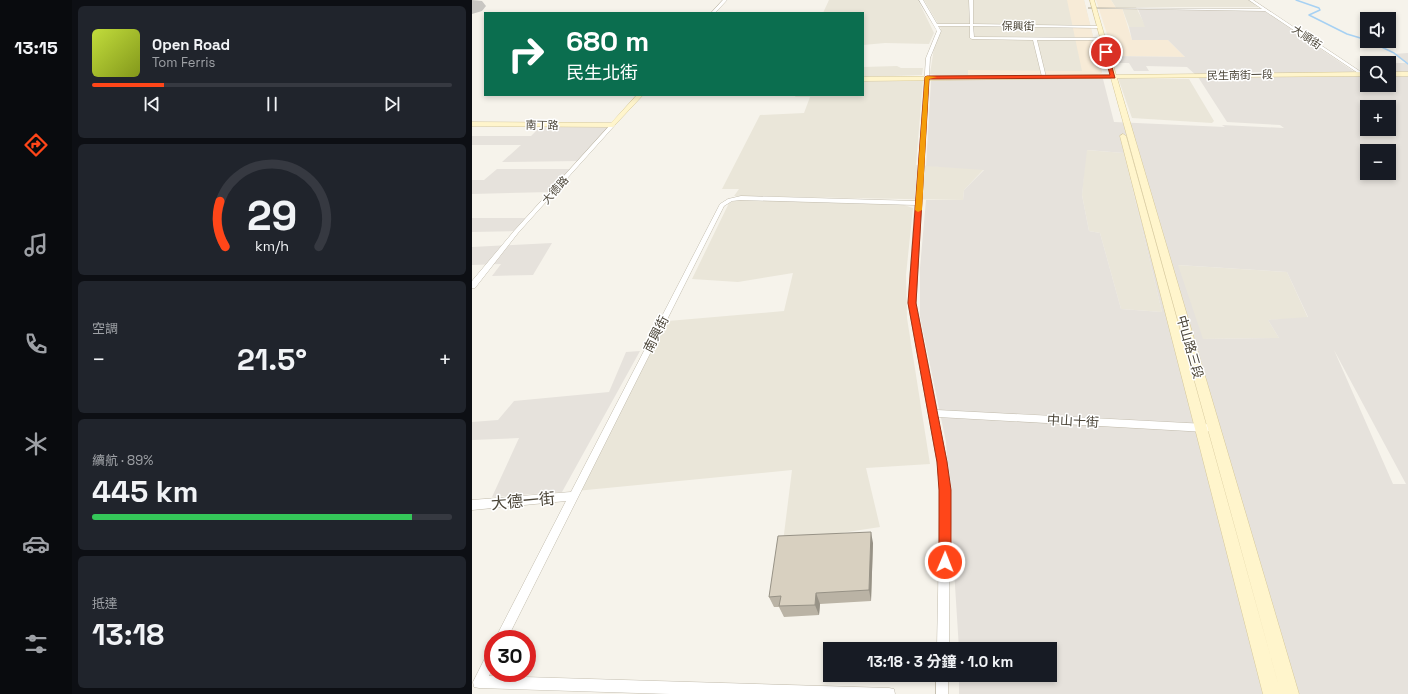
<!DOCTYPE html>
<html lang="zh-TW">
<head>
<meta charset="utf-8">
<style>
	body { margin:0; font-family:"Space Grotesk","Noto Sans TC",sans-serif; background:#20242c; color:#f1f3f6; height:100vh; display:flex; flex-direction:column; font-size:15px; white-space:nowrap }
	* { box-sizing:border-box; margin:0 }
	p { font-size:13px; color:#9ea1a6 }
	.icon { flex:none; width:22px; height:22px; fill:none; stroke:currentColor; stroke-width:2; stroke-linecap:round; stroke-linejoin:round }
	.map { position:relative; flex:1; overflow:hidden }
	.panel { display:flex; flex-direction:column; gap:6px; padding:6px; background:#0d0f14; width:400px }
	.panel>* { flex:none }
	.banner { position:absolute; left:12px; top:12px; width:380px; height:84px; border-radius:0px; box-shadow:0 2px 6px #0003; background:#0b6e4f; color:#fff; overflow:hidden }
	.buttons { position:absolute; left:888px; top:12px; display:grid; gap:8px }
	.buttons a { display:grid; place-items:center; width:36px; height:36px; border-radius:0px; background:#171b24; box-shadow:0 2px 6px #0003; font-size:20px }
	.speed { position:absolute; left:12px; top:630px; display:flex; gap:8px; font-size:20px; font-weight:700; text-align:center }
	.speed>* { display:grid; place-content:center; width:52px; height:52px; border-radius:50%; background:#171b24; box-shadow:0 2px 6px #0003; line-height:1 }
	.speed .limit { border:6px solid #d22; background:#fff; color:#111 }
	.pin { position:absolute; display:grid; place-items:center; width:34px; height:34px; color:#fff; margin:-17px; border:2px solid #fff; border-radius:50%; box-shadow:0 1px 4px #0007 }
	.me { position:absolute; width:44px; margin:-22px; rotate:1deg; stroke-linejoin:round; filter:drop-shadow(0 0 3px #0008) }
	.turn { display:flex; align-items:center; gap:14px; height:84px; padding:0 16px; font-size:18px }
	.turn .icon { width:52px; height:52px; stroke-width:2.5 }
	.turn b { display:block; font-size:28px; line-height:34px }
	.big { font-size:30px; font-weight:700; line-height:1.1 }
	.panel .widget { flex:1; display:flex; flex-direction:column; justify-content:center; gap:6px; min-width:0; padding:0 14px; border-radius:6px; background:#20242c }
	.panel .dial { align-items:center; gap:0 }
	.dial svg { height:104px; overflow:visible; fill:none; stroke:#363941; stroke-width:7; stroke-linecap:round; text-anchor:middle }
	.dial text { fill:#f1f3f6; stroke:none }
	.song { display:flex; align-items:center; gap:12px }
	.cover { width:48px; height:48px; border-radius:6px; background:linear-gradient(135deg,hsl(70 70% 55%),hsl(70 70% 35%)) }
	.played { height:4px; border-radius:2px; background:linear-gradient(90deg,#ff4619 20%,#363941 20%) }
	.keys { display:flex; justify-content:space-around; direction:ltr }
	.heat { display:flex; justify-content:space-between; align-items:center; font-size:22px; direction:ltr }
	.charge { height:6px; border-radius:3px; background:linear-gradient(90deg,#34c759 89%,#363941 0) }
	.trip { position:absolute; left:351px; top:642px; width:234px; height:40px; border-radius:0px; background:#171b24; box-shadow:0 2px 6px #0003; font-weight:700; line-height:40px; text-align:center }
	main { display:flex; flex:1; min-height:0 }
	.menu { display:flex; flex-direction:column; width:72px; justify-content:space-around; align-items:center; background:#090b0e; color:#9ea1a6 }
	.menu .icon { width:28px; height:28px }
	.menu .selected { color:#ff4619 }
	.menu b { font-size:18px; color:#f1f3f6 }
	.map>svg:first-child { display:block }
</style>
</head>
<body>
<main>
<nav class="menu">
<b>13:15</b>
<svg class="icon selected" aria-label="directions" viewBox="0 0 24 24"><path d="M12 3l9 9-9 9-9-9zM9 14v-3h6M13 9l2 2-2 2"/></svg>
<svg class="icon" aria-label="music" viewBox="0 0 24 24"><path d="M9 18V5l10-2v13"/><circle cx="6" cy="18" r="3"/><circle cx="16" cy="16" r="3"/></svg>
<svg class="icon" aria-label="phone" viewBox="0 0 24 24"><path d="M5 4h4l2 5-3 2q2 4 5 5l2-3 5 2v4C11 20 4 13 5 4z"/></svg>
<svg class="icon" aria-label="climate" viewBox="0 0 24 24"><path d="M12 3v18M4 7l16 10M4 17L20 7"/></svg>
<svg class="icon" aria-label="car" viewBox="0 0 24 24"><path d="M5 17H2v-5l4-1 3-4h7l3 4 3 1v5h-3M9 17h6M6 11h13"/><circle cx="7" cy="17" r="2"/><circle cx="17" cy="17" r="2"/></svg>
<svg class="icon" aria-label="filters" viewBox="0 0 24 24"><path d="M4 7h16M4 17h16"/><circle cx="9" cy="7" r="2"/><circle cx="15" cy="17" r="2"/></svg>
</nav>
<section class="panel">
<div class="widget">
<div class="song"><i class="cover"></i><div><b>Open Road</b><p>Tom Ferris</p></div></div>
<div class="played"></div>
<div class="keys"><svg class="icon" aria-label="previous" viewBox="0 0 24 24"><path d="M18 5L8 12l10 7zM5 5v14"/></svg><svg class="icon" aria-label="pause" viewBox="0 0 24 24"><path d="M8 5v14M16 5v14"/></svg><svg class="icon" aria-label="next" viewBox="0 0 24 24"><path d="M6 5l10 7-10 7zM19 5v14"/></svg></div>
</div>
<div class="widget dial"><svg viewBox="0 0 100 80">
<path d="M14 69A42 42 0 1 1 86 69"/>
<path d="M14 69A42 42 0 0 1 10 34" stroke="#ff4619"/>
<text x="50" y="56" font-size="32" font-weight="700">29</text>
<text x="50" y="72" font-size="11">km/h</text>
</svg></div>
<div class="widget"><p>空調</p>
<div class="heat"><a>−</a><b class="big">21.5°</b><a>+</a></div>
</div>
<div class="widget"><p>續航 · 89%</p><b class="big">445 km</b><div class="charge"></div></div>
<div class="widget"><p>抵達</p><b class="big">13:18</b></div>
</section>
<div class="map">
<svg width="936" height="694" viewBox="0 0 936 694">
	<rect width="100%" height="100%" fill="#f6f3eb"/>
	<!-- residential -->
	<path fill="#eae6d9" d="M357,0H446L462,33L457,44L413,43L391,45V13H351Z
		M452,0H612L630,73L623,75H464L458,74L462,48L469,29Z
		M639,0H778L788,7H664L674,27H657L650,8H644Z
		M425,66L429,68H451L450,75L391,77V67Z
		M646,78L717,79L742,121L740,123L660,118Z
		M451,80L444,165L512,169L492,190L491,200L262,196L267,189H250L288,115L332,113L338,97H323L324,95H391V81Z
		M614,150L652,153L690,312L649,309L628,233L617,231L610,195Z
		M267,200L432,205L441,208L434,275L435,318L458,464L394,468L408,527L311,542L320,470L104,491L196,321L312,311L321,273L266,282L220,279L257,203Z
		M705,265L815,272L836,318L796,320L807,338L730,339Z"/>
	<!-- commercial -->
	<path fill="#f7ebd7" d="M595,0H612L630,73L623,75H496V70L610,71Z
		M624,0H639L644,8H650L660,40H696L713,57L642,56Z"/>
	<!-- industrial -->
	<path fill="#e6e2dc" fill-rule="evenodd" d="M666,9L791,10L887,75H895V85H917V63H934L921,54L936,53V694H487V675H578V649H487L474,442L448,317V268L454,200H491L492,190L512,170L454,166L459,81L463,79H631L642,122L753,127L750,125L812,128L808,125L755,122L726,77L715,67L674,66L677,71H662L657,63H644L642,56L713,57L696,40H660L657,27H673ZM895,107H917V129H895ZM615,150L652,153L690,312L649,309L628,233L617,231L610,195ZM895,151H917V173H895ZM706,265L815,272L836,317L796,320L807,338L731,339ZM862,350L934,484H921Z
		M69,126L137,127L107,161L30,162L49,145H0V136H59Z
		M25,169H102L79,192L0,194V180H12Z
		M0,218H56L44,231L0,232Z
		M80,243L61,275L20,276L29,264L0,265V247Z
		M168,351L90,492L20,497L47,438L0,440V422L26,420L42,401L137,392L154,352Z"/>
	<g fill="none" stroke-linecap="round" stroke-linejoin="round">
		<!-- stream -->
		<path stroke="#a7d1f3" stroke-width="1.5" d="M824,0L847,8L848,10L837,15L875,34L895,40
			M897,41L922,53L936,64"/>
		<!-- runway -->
		<path fill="#c8c6c2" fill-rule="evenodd" d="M0,0L10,1L14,6L10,11L0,14Z"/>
		<!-- street casing -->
		<g stroke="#c2bcad" stroke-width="1">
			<path id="street" d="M251,0H255L243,13H239Z
				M447,0H451L465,24H498L497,0H501V24L627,26L629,27L627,28L501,26L502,37L630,38L632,39L630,40H565L574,77L572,78L570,77L561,40L500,39L498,38V26H466L469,31L458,58L444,303L465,410L734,424L737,425L739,428L737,431L734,432L466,417L475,462L478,490L477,649H465L468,490L465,462L436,303L443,205L269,200L260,201L252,206L35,639H23L94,501L0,510V500L99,492L248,204L256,199L269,196L444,201L454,58L465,31Z
				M777,0H781L892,74L889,75L793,11L616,8L790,9Z
				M139,124L143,125L46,233L3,288H0V281L42,231Z
				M21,648V667L17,676L417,688L422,689L423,694H198L7,688L2,687L1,682L17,650Z
				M464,675H476V694H464Z"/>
		</g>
		<!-- secondary casing -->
		<g stroke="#d7c99a" stroke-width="1">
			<path id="secondary" d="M618,0H622L644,75L895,72V76L645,78L827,694H809L639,78L391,81V77L638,75Z
				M917,72H936V76H917Z
				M165,95H171L141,127L0,126V122L139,123Z
				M651,134L654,136L809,694H791L648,136Z"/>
		</g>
		<!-- street -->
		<use href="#street" fill="#fff" fill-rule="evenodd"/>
		<!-- secondary -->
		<use href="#secondary" fill="#fff5cc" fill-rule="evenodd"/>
	</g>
	<!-- wall -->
	<path fill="#bab3a5" d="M401,543L399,601L348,604L347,615L312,617L307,607H302L297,597Z"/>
	<!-- shaded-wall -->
	<path fill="#979286" d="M399,532L401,543L399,601L397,590Z
		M344,593L348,604L347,615L343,605Z"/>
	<!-- building -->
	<path fill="#d8d0c0" stroke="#979286" d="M399,532L397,590L344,593L343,605L307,606L309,596L297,597L306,536Z"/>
	<!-- route -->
	<path fill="#ff4619" stroke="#a62e10" d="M634,50L636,52L643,78L457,79L444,303L475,462L479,490V562L477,567L473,569L468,567L467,562V490L465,462L436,303L453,77L455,76L638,75L632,52Z"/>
	<!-- slow -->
	<path fill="#f59e0b" d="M455,76L465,77L457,79L450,210L446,212L443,210L453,77Z"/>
	<g text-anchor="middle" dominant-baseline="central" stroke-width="3" stroke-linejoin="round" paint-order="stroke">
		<!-- far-street labels -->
		<g font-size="11" fill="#4b4538" stroke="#fff">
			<text transform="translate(546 26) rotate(1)">保興街</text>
			<text transform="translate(835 37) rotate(34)">大順街</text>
			<text transform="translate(768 75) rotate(-1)">民生南街一段</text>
			<text transform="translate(70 125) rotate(1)">南丁路</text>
			<text transform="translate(83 190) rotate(-48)">大德路</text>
		</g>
		<!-- street labels -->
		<g font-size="13" fill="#4b4538" stroke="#fff">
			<text transform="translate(184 334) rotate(-63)">南興街</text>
			<text transform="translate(718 347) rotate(74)">中山路三段</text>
			<text transform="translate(601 421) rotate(3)">中山十街</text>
		</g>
		<!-- near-street labels -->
		<g font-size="16" fill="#4b4538" stroke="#fff">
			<text transform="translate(51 501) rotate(-5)">大德一街</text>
		</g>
	</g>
</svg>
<div class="buttons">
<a><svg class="icon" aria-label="sound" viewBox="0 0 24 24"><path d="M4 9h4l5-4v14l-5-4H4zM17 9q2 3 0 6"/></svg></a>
<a><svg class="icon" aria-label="search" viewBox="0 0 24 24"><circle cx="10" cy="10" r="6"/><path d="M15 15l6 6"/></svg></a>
<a>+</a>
<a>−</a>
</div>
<div class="speed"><div class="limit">30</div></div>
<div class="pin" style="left:634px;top:52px;background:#d93025"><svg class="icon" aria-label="arrive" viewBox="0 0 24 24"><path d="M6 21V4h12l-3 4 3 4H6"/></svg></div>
<svg class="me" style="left:473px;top:562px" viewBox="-20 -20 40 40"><circle r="17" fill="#ff4619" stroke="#fff" stroke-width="3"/><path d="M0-11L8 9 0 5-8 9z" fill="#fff"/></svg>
<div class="trip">13:18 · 3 分鐘 · 1.0 km</div>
<div class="banner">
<div class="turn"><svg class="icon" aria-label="right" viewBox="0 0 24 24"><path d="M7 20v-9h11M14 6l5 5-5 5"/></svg><div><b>680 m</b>民生北街</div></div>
</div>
</div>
</main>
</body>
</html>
